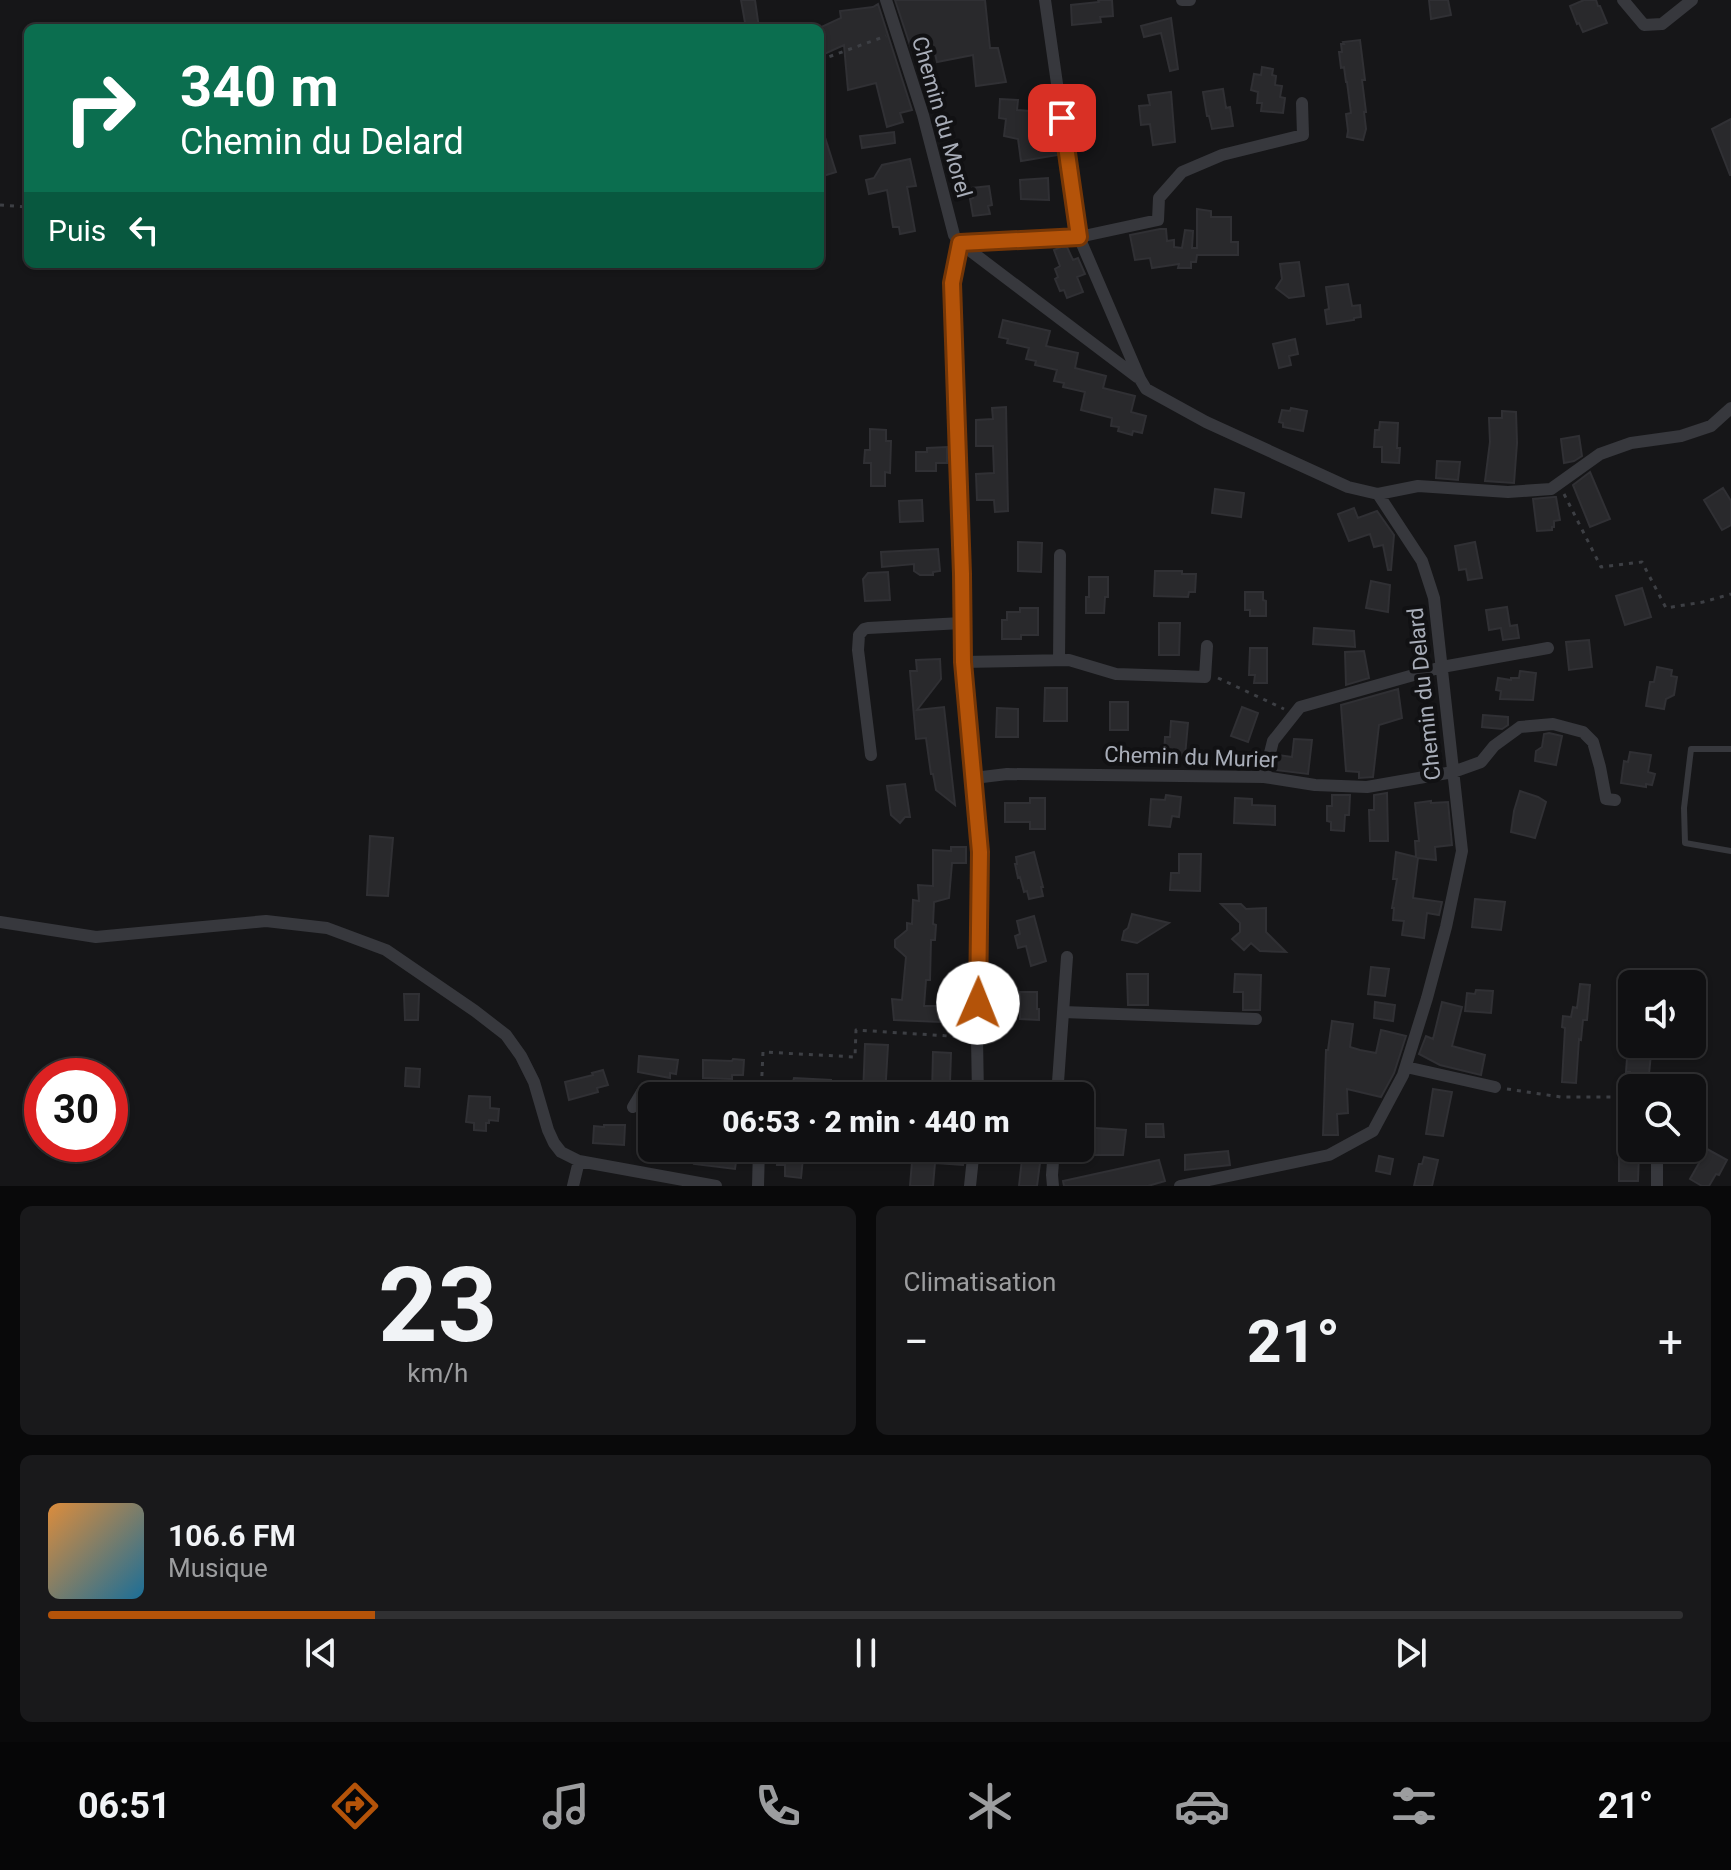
<!DOCTYPE html>
<html lang="fr">
<head>
<meta charset="utf-8">
<style>
	body { margin:0; font-family:Roboto,sans-serif; background:#19191b; color:#f1f3f6; height:100vh; display:flex; flex-direction:column; font-size:30px; white-space:nowrap }
	* { box-sizing:border-box; margin:0 }
	p { font-size:26px; color:#9c9d9f }
	.icon { flex:none; width:44px; height:44px; fill:none; stroke:currentColor; stroke-width:2; stroke-linecap:round; stroke-linejoin:round }
	.map { position:relative; height:1186px; overflow:hidden }
	.drawer { display:flex; flex-direction:column; gap:20px; padding:20px; background:#09090a; flex:1 }
	.drawer>* { flex:none }
	.guide { position:absolute; left:24px; top:24px; width:800px; height:244px; border-radius:12px; box-shadow:0 2px 6px #0004,0 0 0 2px #303032; background:#0b6e4f; color:#fff; overflow:hidden }
	.tools { position:absolute; left:1618px; top:970px; display:grid; gap:16px }
	.tools a { display:grid; place-items:center; width:88px; height:88px; border-radius:12px; background:#101012; box-shadow:0 2px 6px #0004,0 0 0 2px #303032; font-size:40px }
	.speed { position:absolute; left:24px; top:1058px; display:flex; gap:16px; font-size:40px; font-weight:700; text-align:center }
	.speed>* { display:grid; place-content:center; width:104px; height:104px; border-radius:50%; background:#101012; box-shadow:0 2px 6px #0004,0 0 0 2px #303032; line-height:1 }
	.speed .limit { border:12px solid #d22; background:#fff; color:#111 }
	.pin { position:absolute; display:grid; place-items:center; width:68px; height:68px; color:#fff; margin:-34px; border-radius:16px; box-shadow:0 4px 12px #0006 }
	.me { position:absolute; width:88px; margin:-44px; rotate:1deg; stroke-linejoin:round; filter:drop-shadow(0 0 6px #0008) }
	.turn { display:flex; align-items:center; gap:28px; height:168px; padding:0 24px; font-size:36px }
	.turn .icon { width:104px; height:104px; stroke-width:2.5 }
	.turn b { display:block; font-size:56px; line-height:68px }
	.then { display:flex; align-items:center; height:76px; padding:0 24px; background:#0003; gap:16px; font-size:30px }
	.big { font-size:60px; font-weight:800; line-height:1.1 }
	.drawer .widget { flex:1; display:flex; flex-direction:column; justify-content:center; gap:12px; min-width:0; padding:0 28px; border-radius:12px; background:#19191b }
	.drawer .dial { align-items:center; gap:0 }
	.dial b { font-size:104px; line-height:1 }
	.song { display:flex; align-items:center; gap:24px }
	.cover { width:96px; height:96px; border-radius:12px; background:linear-gradient(135deg,hsl(30 70% 55%),hsl(200 70% 35%)) }
	.played { height:8px; border-radius:4px; background:linear-gradient(90deg,#b45309 20%,#303032 20%) }
	.keys { display:flex; justify-content:space-around; direction:ltr }
	.heat { display:flex; justify-content:space-between; align-items:center; font-size:44px; direction:ltr }
	.drawer .tiles { flex:1; display:grid; gap:20px; grid-template-columns:1fr 1fr }
	.widget:last-child { grid-column:span 2 }
	.trip { position:absolute; left:638px; top:1082px; width:456px; height:80px; border-radius:12px; background:#101012; box-shadow:0 2px 6px #0004,0 0 0 2px #303032; font-weight:800; line-height:80px; text-align:center }
	.menu { display:flex; height:128px; justify-content:space-around; align-items:center; background:#060607; color:#9c9d9f }
	.menu .icon { width:56px; height:56px }
	.menu .active { color:#b45309 }
	.menu b { font-size:36px; color:#f1f3f6 }
	.map>svg:first-child { display:block }
</style>
</head>
<body>
<div class="map">
<svg width="1731" height="1186" viewBox="0 0 1731 1186">
	<rect width="100%" height="100%" fill="#161618"/>
	<!-- building -->
	<path fill="#29292c" stroke="#303034" stroke-width="2" d="M741,0H755L759,28H746Z
		M895,0H985L990,48H998L1006,82L976,86L973,55L937,62L932,42L911,48Z
		M1098,0H1112L1113,16L1100,17L1101,22L1072,25L1071,5L1099,2Z
		M1429,0H1448L1451,15L1431,19Z
		M1584,0H1596L1598,6H1600L1607,23L1583,32L1579,23L1577,24L1570,6Z
		M878,4L912,110L900,113L903,122L887,127L876,83L848,90L844,45L822,55L819,28L841,18L840,11L873,7Z
		M1171,18L1178,69L1170,71L1161,33L1144,37L1141,26Z
		M1360,40L1365,80H1362L1366,112H1364L1366,129L1363,140L1347,137L1348,131L1346,114L1351,113L1347,82H1346L1344,67L1341,68L1339,52H1342L1341,44H1344L1343,42Z
		M1262,67L1273,69L1272,75L1276,76L1275,85L1282,86L1280,97L1285,98L1283,113L1261,111L1262,103H1257L1258,92L1251,90L1254,74L1261,75Z
		M1223,89L1226,108L1230,107L1233,126L1212,129L1209,116H1207L1203,92Z
		M1171,92L1175,142L1153,145L1150,124L1141,125L1139,106L1150,105L1148,95Z
		M1000,99L1018,100L1017,110L1044,112L1041,146L1057,144L1058,155L1021,161L1018,139L1004,136L1006,119L999,118Z
		M1731,119V175H1730L1712,129Z
		M820,131H823L836,172L820,177Z
		M894,132L895,143L862,148L860,136Z
		M910,159L916,186L907,187L915,231L900,234L899,227H893L887,190L869,194L866,180L874,178L882,165Z
		M1048,178L1049,200L1021,199L1020,180Z
		M989,186L992,205L988,206L990,214L973,216L970,199L973,198L972,188Z
		M1197,209L1211,211V217H1231V242H1238V255H1197L1196,262H1191V268H1178L1179,264L1152,268L1150,258L1135,260L1130,235L1160,229H1166L1167,241L1174,240V247L1182,248L1185,230L1193,231L1192,248H1197Z
		M1061,247H1067L1073,260L1078,258L1085,274L1077,277L1083,292L1067,298L1064,290L1060,291L1055,279L1058,277L1055,269L1060,266L1054,250Z
		M1299,262L1304,296L1289,298L1276,288L1282,279L1280,264Z
		M1348,284L1352,306L1360,305L1361,317L1354,318V320L1327,324L1325,310L1329,309L1326,287Z
		M1003,320L1050,331L1046,346L1078,353L1075,368L1106,376L1103,388L1135,396L1131,412L1146,416L1142,433L1133,431L1132,435L1118,431L1119,427L1111,426L1112,418L1081,410L1085,392L1063,387L1064,383L1054,381L1057,370L1035,365L1036,361L1026,359L1029,348L1007,343L1008,339L999,337Z
		M1295,339L1298,354L1289,356L1291,365L1279,368L1273,344Z
		M1006,407L1008,511L995,512L994,500H977L976,474L994,473L993,446H976V420L993,419L992,408Z
		M1291,408L1307,411L1303,431L1283,427V423L1279,422L1282,410L1290,411Z
		M1502,411L1516,412L1517,443L1514,483L1485,481L1490,442L1489,418H1502Z
		M1380,422L1398,423L1397,448H1400L1399,463L1382,462V447H1374L1375,430H1379Z
		M870,429L886,430V441H891L890,473L885,472V486H871V463H864L865,450H870Z
		M1579,436L1582,456L1574,461L1564,463L1561,439Z
		M947,447V463H936V471H916V452H927V448Z
		M1437,461L1460,462L1458,480L1436,478Z
		M1590,472L1610,519L1590,527L1573,485Z
		M1723,488L1731,501V525L1722,530L1704,500Z
		M1215,489L1244,493L1241,517L1212,513Z
		M1554,497H1556L1560,520L1554,521V527H1552V530L1537,531L1533,499Z
		M922,500L923,521L900,522L899,501Z
		M1354,508L1358,518L1377,511L1394,535L1391,570H1388L1383,545L1374,547L1370,534L1349,541L1338,514Z
		M1018,542L1042,543L1041,572L1018,571Z
		M1475,542L1482,578L1468,580L1466,569L1459,570L1455,546Z
		M938,549L940,571L933,572V575H920L914,571V564L882,567L881,552Z
		M1155,571H1182V574H1196L1195,592H1189L1188,597L1154,596Z
		M888,572L890,600L865,601L863,579L868,573Z
		M1089,577H1108V597H1105L1104,613H1086V597H1089Z
		M1371,581L1390,585L1388,612L1366,608Z
		M1642,588L1651,617L1625,625L1616,596Z
		M1245,592H1263V600L1266,601V616H1250V610H1245Z
		M1507,607L1510,626L1517,625L1519,638L1503,640L1501,628L1489,630L1486,610Z
		M1020,608H1038V635H1021V639H1002V620H1007V612H1020Z
		M1159,623H1180L1179,655H1159Z
		M1314,628L1354,631L1355,647L1313,644Z
		M1589,640L1592,667L1569,670L1566,642Z
		M1250,648H1267V683H1254L1255,675H1249Z
		M1364,651L1369,678L1346,685L1345,652Z
		M940,659L941,679L917,710L944,707L955,805L936,790L933,774H931L926,738L916,739L910,671H917L916,660Z
		M1657,667L1672,670L1671,676L1677,677L1674,695L1666,699L1664,709L1646,706L1650,682H1654Z
		M1520,671L1536,673L1533,700L1500,699L1501,691L1496,690L1498,678L1511,680V678H1519Z
		M1045,688H1067V721H1044Z
		M1398,689L1402,718L1379,725L1373,777L1359,778V772L1346,771L1341,705Z
		M1110,702H1128V730H1110Z
		M1242,707L1258,713L1248,742L1231,736Z
		M997,708L1018,709V737H996Z
		M1483,715L1508,717V725L1502,729L1482,727Z
		M1171,721L1188,723L1185,756L1164,754L1165,737H1170Z
		M1549,733L1562,736L1556,765L1535,761L1536,751L1542,747L1544,734Z
		M1294,739L1312,740L1308,774L1275,770L1279,755L1292,757Z
		M1630,752L1651,755L1648,772L1655,774L1652,785L1646,784V787L1621,783L1624,761L1628,762Z
		M905,784L910,817H905L900,823L891,815L887,786Z
		M1520,791L1538,797L1546,802L1535,838L1511,832L1514,811Z
		M1387,793L1388,841H1370L1369,810H1374V795Z
		M1166,795L1181,797L1179,817L1172,816L1170,827L1149,825L1151,799L1165,800Z
		M1332,795H1350L1349,815H1345L1344,831L1331,830V822L1327,821V806H1332Z
		M1030,798H1045V829H1030V822H1005V803H1030Z
		M1235,798L1252,799V805L1275,806V825L1234,823Z
		M1431,801V803L1448,802L1452,845L1435,847L1436,860L1418,858L1413,898L1442,902L1439,915L1427,913L1424,938L1402,935L1404,921L1393,920L1394,908H1392L1397,879H1393L1396,852L1416,857L1415,841H1419L1415,803Z
		M370,836L393,838L388,896L367,895Z
		M951,847H966V863H952L949,898L934,902L933,924L936,925L935,940H931L930,980H926L924,1006H943L941,1022L894,1020L892,999L902,1000L906,957L895,947V940L907,930V923L912,924L913,900L919,901L918,885L933,886V850L951,851Z
		M1034,852L1043,887H1041L1043,896L1029,899L1027,891L1024,892L1020,877L1018,878L1015,864H1017L1016,857Z
		M1179,854H1201L1200,891L1170,890L1171,873H1179Z
		M1475,899L1505,902L1501,930L1472,927Z
		M1221,904H1241L1246,909L1266,908V932L1286,952L1260,951L1251,943L1244,950L1232,939L1240,932V923Z
		M1132,914L1169,923L1137,943L1122,940L1124,931L1128,928Z
		M1034,916L1046,961L1031,966L1026,946L1018,948L1015,936L1020,934L1017,921Z
		M1371,967L1389,969L1385,996L1368,994Z
		M1127,974H1148V1005H1128Z
		M1235,974L1261,975L1260,1010H1243V992H1234Z
		M1580,984L1590,985L1587,1020H1583L1581,1040L1579,1039L1576,1083L1562,1082L1565,1028L1562,1027L1563,1016L1571,1017L1573,1007L1577,1008Z
		M1476,990L1493,991L1491,1013L1465,1011L1467,993L1475,994Z
		M1020,992H1037V1009H1039V1020L1020,1019Z
		M404,994H419L418,1020H405Z
		M1375,1002L1395,1005L1393,1021L1374,1018Z
		M1442,1002L1462,1007L1452,1046L1485,1055L1481,1075L1440,1065L1419,1054L1426,1036L1433,1039Z
		M1332,1021L1353,1024L1350,1047L1360,1050L1376,1053L1381,1030L1406,1036L1394,1073L1381,1097L1347,1089L1348,1113L1337,1114L1338,1135H1323L1326,1050H1328Z
		M865,1044L888,1045L885,1096L863,1095Z
		M1628,1044H1652L1649,1074L1658,1076L1656,1088L1629,1087L1630,1072H1626Z
		M933,1052L951,1053L950,1083H953L952,1096L932,1094Z
		M639,1056L678,1060L676,1074L670,1073V1078L638,1072Z
		M733,1059L744,1060L743,1075H732V1079L703,1078V1060L732,1061Z
		M406,1068L420,1069L419,1087L405,1086Z
		M603,1070L608,1085L597,1088L598,1092L569,1100L565,1082L593,1075L592,1073Z
		M794,1078L831,1080V1084L841,1085L840,1096H782L783,1081L793,1082Z
		M1433,1089L1452,1092L1443,1136L1426,1134Z
		M469,1096L490,1097V1108L499,1109L498,1121L489,1120V1123H486V1131L474,1130V1123L466,1122Z
		M1146,1124H1163L1164,1137H1146Z
		M604,1125H625L624,1145L593,1143L594,1126L604,1127Z
		M1080,1127L1126,1130L1123,1155H1079Z
		M722,1148H738L735,1169L694,1164L697,1150L721,1154Z
		M778,1148H804L801,1178L785,1176V1165H777Z
		M873,1148H893L892,1162L872,1161Z
		M920,1148H965L963,1165L935,1163L933,1186H910L912,1162H919Z
		M997,1148H1042L1037,1186H1019L1022,1159L997,1156Z
		M1707,1149L1727,1160L1719,1175L1716,1174L1709,1186H1702L1690,1179Z
		M1228,1151L1230,1165L1185,1170V1155Z
		M1619,1151L1639,1152L1638,1181H1619Z
		M1379,1156L1393,1159L1390,1174L1376,1171Z
		M1424,1157L1438,1160L1432,1186H1414L1419,1164H1422Z
		M1159,1160L1165,1181L1148,1186H1064L1063,1181Z"/>
	<g fill="none" stroke-linecap="round" stroke-linejoin="round">
		<!-- path -->
		<path stroke="#3d3f44" stroke-width="3" stroke-dasharray="4 6" stroke-linecap="butt" d="M820,60L886,36
			M0,205L28,207
			M1564,494L1601,567L1642,562L1666,608L1703,602L1731,594
			M1218,678L1284,709
			M1507,1089L1561,1097H1625L1632,1100
			M761,1096L763,1052L855,1057L856,1030L964,1037"/>
		<!-- lane -->
		<path stroke="#37383d" stroke-width="6" d="M1731,749H1691L1684,808L1685,843L1731,851"/>
		<!-- street -->
		<path stroke="#37383d" stroke-width="12" d="M886,0L923,115L954,235L960,243L1137,377
			M1045,0L1079,237L1158,220L1159,198L1182,172L1222,155L1303,135L1302,103
			M1182,0H1190
			M1623,0L1644,25L1662,24L1692,0
			M960,243L1079,237L1140,379L1146,389L1206,422L1348,487L1378,494L1418,486L1508,492L1551,489L1600,454L1631,443L1681,436L1711,426L1731,408
			M960,243L952,283L962,574L963,662L980,852L977,1038L978,1096
			M1059,660L1060,555
			M963,662L1069,660L1116,674L1205,677L1207,646
			M871,755L858,650L859,635L864,629L868,628L962,623
			M1264,777L1273,741L1300,707L1442,667L1548,648
			M974,778L1007,774L1264,777L1315,785L1367,787L1453,772L1481,762L1494,746L1520,727L1553,724L1583,732L1593,742L1600,767L1606,799L1615,800
			M0,922L96,937L266,921L327,928L386,950L475,1011L506,1035L521,1056L534,1082L548,1130L554,1143L561,1152L579,1161L716,1186
			M1063,1012L1256,1019
			M1406,1067L1495,1087
			M1057,1096L1067,957
			M633,1107L642,1092L690,1096
			M1657,1148V1186
			M573,1186L579,1161
			M758,1186L759,1148
			M970,1186L974,1148
			M1053,1186L1052,1175L1054,1148
			M1180,1186L1329,1155L1373,1131L1403,1075L1427,998L1446,927L1462,851L1434,598L1422,561L1378,494"/>
	</g>
	<g fill="none" stroke-linecap="round" stroke-linejoin="round">
		<!-- route casing -->
		<g stroke="#753606" stroke-width="20">
			<path id="route" d="M978,1003L980,852L963,662L962,574L952,283L960,243L1079,237L1062,118"/>
		</g>
		<!-- route -->
		<use href="#route" stroke="#b45309" stroke-width="14"/>
	</g>
	<g text-anchor="middle" dominant-baseline="central" stroke-width="8" stroke-linejoin="round" paint-order="stroke">
		<!-- street labels -->
		<g font-size="22" fill="#a8adb8" stroke="#111113">
			<text transform="translate(942 117) rotate(74)">Chemin du Morel</text>
			<text transform="translate(1424 694) rotate(-96)">Chemin du Delard</text>
			<text transform="translate(1191 757) rotate(2)">Chemin du Murier</text>
		</g>
	</g>
</svg>
<div class="tools">
<a><svg class="icon" aria-label="sound" viewBox="0 0 24 24"><path d="M4 9h4l5-4v14l-5-4H4zM17 9q2 3 0 6"/></svg></a>
<a><svg class="icon" aria-label="search" viewBox="0 0 24 24"><circle cx="10" cy="10" r="6"/><path d="M15 15l6 6"/></svg></a>
</div>
<div class="speed"><div class="limit">30</div></div>
<div class="pin" style="left:1062px;top:118px;background:#d93025"><svg class="icon" aria-label="arrive" viewBox="0 0 24 24"><path d="M6 21V4h12l-3 4 3 4H6"/></svg></div>
<svg class="me" style="left:978px;top:1003px" viewBox="-20 -20 40 40"><circle r="19" fill="#fff"/><path d="M0-13L10 11 0 6-10 11z" fill="#b45309"/></svg>
<div class="trip">06:53 · 2 min · 440 m</div>
<div class="guide">
<div class="turn"><svg class="icon" aria-label="right" viewBox="0 0 24 24"><path d="M7 20v-9h11M14 6l5 5-5 5"/></svg><div><b>340 m</b>Chemin du Delard</div></div>
<div class="then">Puis<svg class="icon" aria-label="left" viewBox="0 0 24 24"><path d="M17 20v-9H6M10 6l-5 5 5 5"/></svg></div>
</div>
</div>
<section class="drawer">
<div class="tiles">
<div class="widget dial"><b>23</b><p>km/h</p></div>
<div class="widget"><p>Climatisation</p>
<div class="heat"><a>−</a><b class="big">21°</b><a>+</a></div>
</div>
<div class="widget">
<div class="song"><i class="cover"></i><div><b>106.6 FM</b><p>Musique</p></div></div>
<div class="played"></div>
<div class="keys"><svg class="icon" aria-label="previous" viewBox="0 0 24 24"><path d="M18 5L8 12l10 7zM5 5v14"/></svg><svg class="icon" aria-label="pause" viewBox="0 0 24 24"><path d="M8 5v14M16 5v14"/></svg><svg class="icon" aria-label="next" viewBox="0 0 24 24"><path d="M6 5l10 7-10 7zM19 5v14"/></svg></div>
</div>
</div>
</section>
<nav class="menu">
<b>06:51</b>
<svg class="icon active" aria-label="directions" viewBox="0 0 24 24"><path d="M12 3l9 9-9 9-9-9zM9 14v-3h6M13 9l2 2-2 2"/></svg>
<svg class="icon" aria-label="music" viewBox="0 0 24 24"><path d="M9 18V5l10-2v13"/><circle cx="6" cy="18" r="3"/><circle cx="16" cy="16" r="3"/></svg>
<svg class="icon" aria-label="phone" viewBox="0 0 24 24"><path d="M5 4h4l2 5-3 2q2 4 5 5l2-3 5 2v4C11 20 4 13 5 4z"/></svg>
<svg class="icon" aria-label="climate" viewBox="0 0 24 24"><path d="M12 3v18M4 7l16 10M4 17L20 7"/></svg>
<svg class="icon" aria-label="car" viewBox="0 0 24 24"><path d="M5 17H2v-5l4-1 3-4h7l3 4 3 1v5h-3M9 17h6M6 11h13"/><circle cx="7" cy="17" r="2"/><circle cx="17" cy="17" r="2"/></svg>
<svg class="icon" aria-label="filters" viewBox="0 0 24 24"><path d="M4 7h16M4 17h16"/><circle cx="9" cy="7" r="2"/><circle cx="15" cy="17" r="2"/></svg>
<b>21°</b>
</nav>
</body>
</html>
